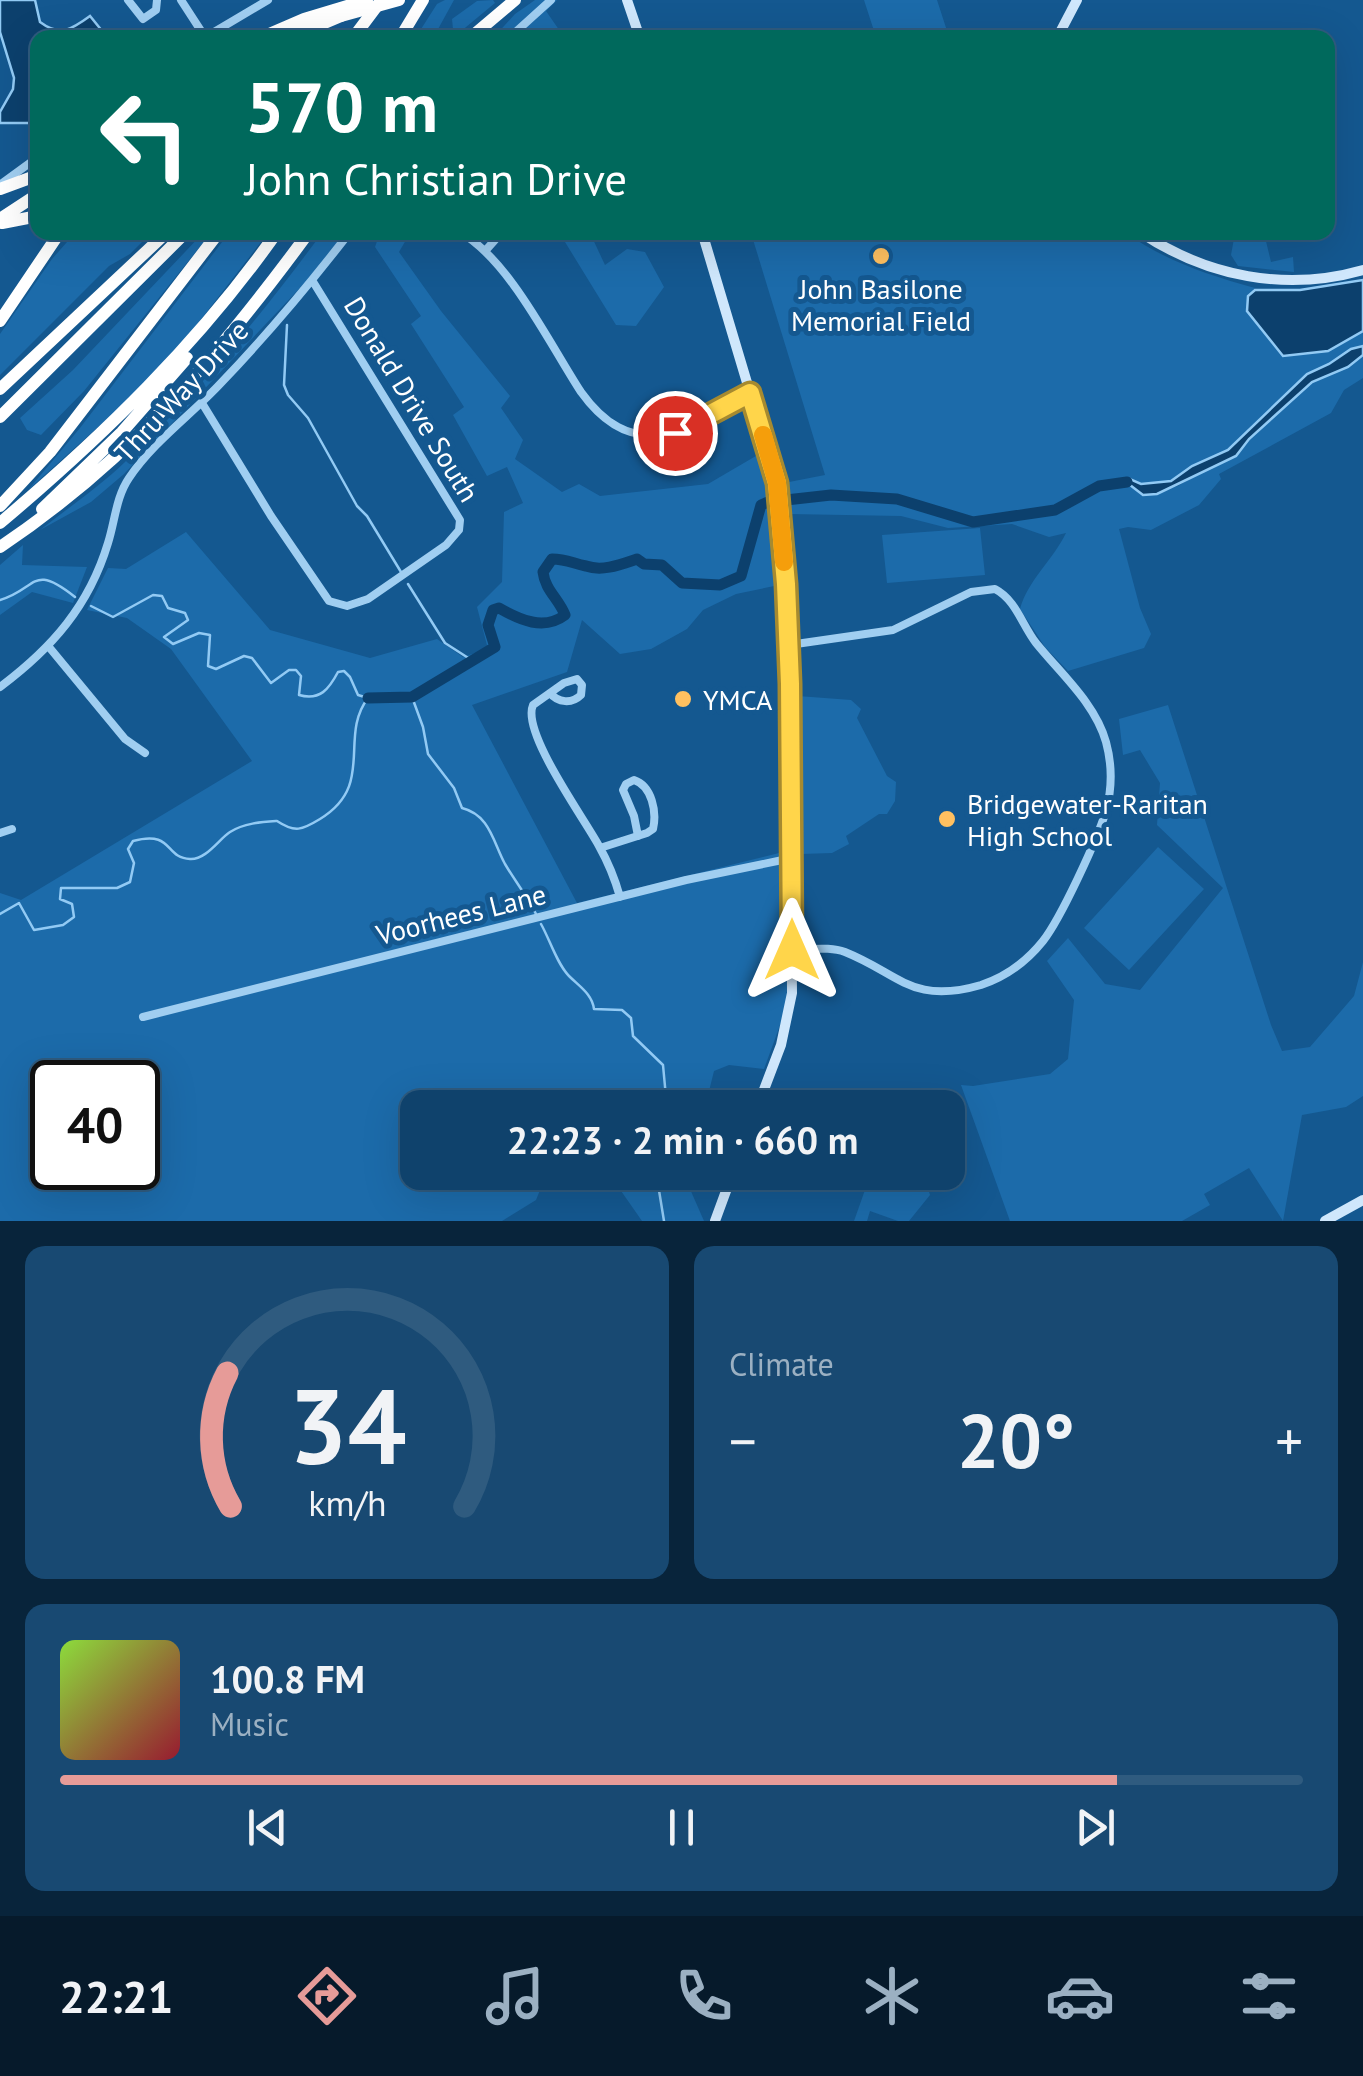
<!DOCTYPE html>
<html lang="en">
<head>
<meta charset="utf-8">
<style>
	body { margin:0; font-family:"PT Sans",sans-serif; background:#184972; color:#f1f3f6; height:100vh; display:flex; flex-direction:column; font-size:38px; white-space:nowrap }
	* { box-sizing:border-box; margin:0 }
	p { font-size:32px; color:#9bb0c2 }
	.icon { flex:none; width:55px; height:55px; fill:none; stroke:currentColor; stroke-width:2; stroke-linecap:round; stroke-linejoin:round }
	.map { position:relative; height:1221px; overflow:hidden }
	.details { display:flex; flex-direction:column; gap:25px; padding:25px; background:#08243b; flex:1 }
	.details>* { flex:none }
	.banner { position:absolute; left:30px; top:30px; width:1305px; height:210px; border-radius:20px; box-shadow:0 10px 40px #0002,0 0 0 2px #2f5b7f; background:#00695c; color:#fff; overflow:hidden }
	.speed { position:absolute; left:30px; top:1060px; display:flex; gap:20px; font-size:50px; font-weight:700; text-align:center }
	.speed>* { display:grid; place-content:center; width:130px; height:130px; border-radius:50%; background:#0f426c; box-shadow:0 10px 40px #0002,0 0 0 2px #2f5b7f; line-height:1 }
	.speed .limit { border:5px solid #111; border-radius:15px; background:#fff; color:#111 }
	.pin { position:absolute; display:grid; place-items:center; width:85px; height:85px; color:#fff; margin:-42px; border:5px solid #fff; border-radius:50%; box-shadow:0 2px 10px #0007 }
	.me { position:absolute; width:110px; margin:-55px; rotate:0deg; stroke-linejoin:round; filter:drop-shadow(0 0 8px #0008) }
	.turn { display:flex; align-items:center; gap:35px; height:210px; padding:0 50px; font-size:45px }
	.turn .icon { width:130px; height:130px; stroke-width:2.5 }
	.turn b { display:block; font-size:70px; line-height:85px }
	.big { font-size:75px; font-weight:800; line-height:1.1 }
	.details .widget { flex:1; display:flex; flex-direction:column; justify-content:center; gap:15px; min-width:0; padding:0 35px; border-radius:20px; background:#184972 }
	.details .dial { align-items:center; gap:0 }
	.dial svg { height:260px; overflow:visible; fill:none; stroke:#2f5b7f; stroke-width:7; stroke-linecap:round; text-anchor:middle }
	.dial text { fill:#f1f3f6; stroke:none }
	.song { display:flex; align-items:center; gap:30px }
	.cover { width:120px; height:120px; border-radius:15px; background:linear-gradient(135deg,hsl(90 70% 55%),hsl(350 70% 35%)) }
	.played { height:10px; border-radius:5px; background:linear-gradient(90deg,#e69b98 85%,#2f5b7f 85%) }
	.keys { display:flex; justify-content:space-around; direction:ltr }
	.heat { display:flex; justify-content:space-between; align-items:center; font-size:55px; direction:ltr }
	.details .tiles { flex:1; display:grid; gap:25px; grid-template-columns:1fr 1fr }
	.widget:last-child { grid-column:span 2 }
	.trip { position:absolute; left:400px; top:1090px; width:565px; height:100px; border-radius:20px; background:#0f426c; box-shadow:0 10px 40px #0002,0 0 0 2px #2f5b7f; font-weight:800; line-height:100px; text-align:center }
	.menu { display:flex; height:160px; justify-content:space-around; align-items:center; background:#061a2b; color:#9bb0c2 }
	.menu .icon { width:70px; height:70px }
	.menu .on { color:#e69b98 }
	.menu b { font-size:45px; color:#f1f3f6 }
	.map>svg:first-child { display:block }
</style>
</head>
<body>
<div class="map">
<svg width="1363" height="1221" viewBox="0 0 1363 1221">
	<rect width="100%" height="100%" fill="#145890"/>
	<!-- green -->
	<path fill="#1c6baa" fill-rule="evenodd" d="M445,0H454L437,31L445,37L453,29L452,19L477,1L493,0L495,3L454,37H416L437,4Z
		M535,0H557L546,11L564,37L493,38L515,14Z
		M864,0H937L949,37H876Z
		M75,233H151L130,254L109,266L0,375V334L52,259Z
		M203,233H211L84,391L41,435L27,430L20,418L73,370Z
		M229,233H268L185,340L136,393L28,490L80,428Z
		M322,233H352L124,474L91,502L40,530C68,508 99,487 125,462C198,393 262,314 322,233Z
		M380,233H410L399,252L441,311L510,396L501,408L523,440L515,459L562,492L579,484L600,496L708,484L761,453L769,488L779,585L736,594L703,610L687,629L651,649L620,654L582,620L567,672L472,705L577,903L783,852L787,997L783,1017L764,1069L729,1065L714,1071L705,1107L418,1108V1172L547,1173L536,1200L502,1221H0V893L21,900L252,761L171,649L127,618L87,610L108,568L126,569L186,532L270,630L370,658L437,639L463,657L488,649L477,607L502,582L504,512L523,503L507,467L487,476L453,415L464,407L411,324L421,316L375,247ZM52,1082H138V1168H52Z
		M566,233H590L605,265L627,249L645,252L664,287L636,326L616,325L565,242Z
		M751,233H1126C1166,261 1208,275 1255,288L1248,296L1247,311L1283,356L1328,351L1363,331V346L1351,349L1329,364L1307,374L1228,450L1192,466L1171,481L1140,484L1137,481L1119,485H1130L1143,495L1178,486L1200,472L1236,456L1249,439L1312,382L1348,367L1363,355V378L1344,390L1331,413L1219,474L1221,479L1199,505L1151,530L1128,527L1119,529L1140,608L1151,634L1144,648L1068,671L1045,647L1020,609C1028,580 1053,560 1066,533L1049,537L1012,524L948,528L901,516L789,514L784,483L825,475Z
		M1235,233H1264L1271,262L1293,257L1294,272L1238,266L1231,255Z
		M980,528L985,575L887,583L882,535Z
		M23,545L22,565L87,567L73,603L32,592L0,615V565Z
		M798,696L851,700L861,709L857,718L887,776L896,782L895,801L887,814H879L846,836L849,844L832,853L801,854Z
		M1168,705L1271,1025L1282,1051L1310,1047L1354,996L1363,962V1096L1346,1107L1302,1115L1283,1221L1249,1168L1204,1194L1210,1205L1182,1221H1010L961,1085L973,1086L1050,1074L1068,1059L1074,1000L1047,961L1068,938L1105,984L1140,990L1223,888L1157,825L1160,783L1140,750L1123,755L1119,719Z
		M1158,847L1204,889L1129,970L1084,928Z
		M620,1172L683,1173L704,1221H642L612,1178Z
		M871,1173H923L930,1195L909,1221H898L870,1211L867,1221H854Z"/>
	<!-- water -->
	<path fill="#0c406d" stroke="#92caf4" stroke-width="2.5" d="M0,0H35L40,22C60,37 71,30 90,16L107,37L38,38L37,123H0V112L13,89L14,78L0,32Z
		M1363,280V331L1328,351L1283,356L1247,311L1248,296L1255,290H1300Z
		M1363,346V355L1348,367L1312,382L1249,439L1236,456L1157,494L1143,495L1130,485H1117L1130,479L1141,484L1171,481L1192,466L1228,450L1307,374L1329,364L1351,349Z"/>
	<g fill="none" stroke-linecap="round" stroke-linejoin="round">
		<!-- stream -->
		<path stroke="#92caf4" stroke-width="2.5" d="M287,325L284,385L288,395L308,418L357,506L367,516L401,572
			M408,584L445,643L473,661
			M0,600C38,589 31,562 75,597
			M412,697L423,727L428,754L454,788L462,808C490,815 493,842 505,864C515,881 527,896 536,914
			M0,914L19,903L34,930L63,925L74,917L72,904L60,899L61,888H117L130,882L134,863L128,849L133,841C174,830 164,858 190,859C206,860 219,839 230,832C244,823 262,822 277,821C295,833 302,830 320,819C376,785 338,737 368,698L358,695L350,677L344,671L338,672C329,689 320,701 299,695L301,676L296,670H289L271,683L252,658L244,656L216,669L208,666L210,635L199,633L173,644L164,637L188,620L185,613L168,608L162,596L153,595L113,617L91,606
			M541,924C550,940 557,964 569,976C580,987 592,994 594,1009L622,1010L631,1018L633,1036L663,1065L667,1108
			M650,1108H654
			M656,1172L664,1221"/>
		<!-- river -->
		<path stroke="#0c406d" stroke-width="11" d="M368,698L412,697L495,647L488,625L493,610L499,608C520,620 544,631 565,615C559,599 545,590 543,572L552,559C566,559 572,563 586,566C603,572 622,564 637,559L644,564L662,565L682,583L720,585L741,576L761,505L768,502L831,495L897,499L973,522L1055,510L1099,486L1127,482"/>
		<!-- street -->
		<path stroke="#a0cef1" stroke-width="8" d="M128,0L143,19L156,10L157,0
			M181,0L205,37
			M204,38L268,0
			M509,38L551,0
			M1,184L38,157
			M460,232C510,261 549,343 581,392C635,467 687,428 750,393
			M486,250L502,232
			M202,403L271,516L329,601L347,606L368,599L446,545L459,530L460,520L312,280
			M789,645L893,630L971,592L995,589C1016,600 1022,625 1036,643C1061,674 1095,703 1106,742C1112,764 1112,789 1106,811C1097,840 1061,918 1043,941C1027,961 1005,977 981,985C912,1005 900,974 845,952C829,946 809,950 792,949
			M49,647L125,739L145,753
			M0,687C52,648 89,606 108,543C115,521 116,497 129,478C153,442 191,415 220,384C266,336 309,285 350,232
			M550,693C558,703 572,704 581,695L582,685L577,679L564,683L533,705C521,732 584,818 599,846C608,862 615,879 620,897
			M0,833L12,829
			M600,848L647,833L653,829C657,812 652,786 634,780L626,784L623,790L634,816L638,836
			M143,1017L686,880L792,858"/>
		<!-- secondary -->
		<path stroke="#cfe7fc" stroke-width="10" d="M627,0L640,38
			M1057,38L1077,0
			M702,232L777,483L789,645L792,993L781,1045L757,1108
			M1140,232C1207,277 1286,292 1363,270
			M715,1221L733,1172
			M1325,1221L1363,1200"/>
		<!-- highway -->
		<path stroke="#fff" stroke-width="12" d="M260,38L304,19L367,0
			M289,38L341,16
			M353,38L380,2
			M400,38L423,0
			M470,38L515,0
			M0,189L38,175
			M0,219L38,194
			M2,223L38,216
			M0,321L60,232
			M0,389L167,232
			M0,417L186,232
			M0,506L50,452L219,232
			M42,509L122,432L187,358
			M0,523C103,436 199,343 277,232
			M0,547C130,460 217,357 309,232"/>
		<!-- highway-bridge -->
		<path stroke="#fff" stroke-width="12" d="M341,16L399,0"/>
	</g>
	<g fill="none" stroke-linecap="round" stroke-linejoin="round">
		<!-- route casing -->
		<g stroke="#a68a30" stroke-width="25">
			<path id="route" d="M675,433L750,393L777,483L786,584L790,684L792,950"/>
		</g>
		<!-- route -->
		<use href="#route" stroke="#ffd54a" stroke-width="18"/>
		<!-- slow -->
		<path stroke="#f59e0b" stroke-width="18" d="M763,435L777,483L784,562"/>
	</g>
	<!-- markers -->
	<g fill="#ffc060" stroke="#145890" stroke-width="4">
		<circle cx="881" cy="256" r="10"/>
		<circle cx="683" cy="699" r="10"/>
		<circle cx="947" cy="819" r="10"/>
	</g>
	<g text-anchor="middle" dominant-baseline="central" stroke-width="10" stroke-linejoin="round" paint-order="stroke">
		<!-- poi labels -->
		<g font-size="28" fill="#fff" stroke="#145890" text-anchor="start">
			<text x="881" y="288" text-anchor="middle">John Basilone<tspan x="881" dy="32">Memorial Field</tspan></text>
			<text x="703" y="699">YMCA</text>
			<text x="967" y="803">Bridgewater-Raritan<tspan x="967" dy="32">High School</tspan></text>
		</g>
		<!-- street labels -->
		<g font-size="28" fill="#fff" stroke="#145890">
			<text transform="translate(181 391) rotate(-47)">Thru Way Drive</text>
			<text transform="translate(412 399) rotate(59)">Donald Drive South</text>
			<text transform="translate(461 914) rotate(-14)">Voorhees Lane</text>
		</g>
	</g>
</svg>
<div class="speed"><div class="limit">40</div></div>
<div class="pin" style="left:675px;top:433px;background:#d93025"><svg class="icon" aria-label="arrive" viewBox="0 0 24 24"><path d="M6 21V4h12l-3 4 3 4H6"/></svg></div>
<svg class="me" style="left:792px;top:950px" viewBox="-20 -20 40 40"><path d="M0-17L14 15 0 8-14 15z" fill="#ffd54a" stroke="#fff" stroke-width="4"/></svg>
<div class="trip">22:23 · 2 min · 660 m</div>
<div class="banner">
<div class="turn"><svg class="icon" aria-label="left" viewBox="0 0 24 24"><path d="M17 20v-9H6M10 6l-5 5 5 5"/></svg><div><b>570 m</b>John Christian Drive</div></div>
</div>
</div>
<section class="details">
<div class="tiles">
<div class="widget dial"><svg viewBox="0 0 100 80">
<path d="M14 69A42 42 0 1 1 86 69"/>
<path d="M14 69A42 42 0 0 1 13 28" stroke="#e69b98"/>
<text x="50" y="56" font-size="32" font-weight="700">34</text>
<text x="50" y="72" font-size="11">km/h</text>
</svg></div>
<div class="widget"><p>Climate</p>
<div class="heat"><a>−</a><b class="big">20°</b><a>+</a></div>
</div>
<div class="widget">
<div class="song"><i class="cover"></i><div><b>100.8 FM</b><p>Music</p></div></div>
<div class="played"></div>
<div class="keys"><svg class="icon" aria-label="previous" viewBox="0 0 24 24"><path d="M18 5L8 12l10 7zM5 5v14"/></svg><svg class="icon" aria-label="pause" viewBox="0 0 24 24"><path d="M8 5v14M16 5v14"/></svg><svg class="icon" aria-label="next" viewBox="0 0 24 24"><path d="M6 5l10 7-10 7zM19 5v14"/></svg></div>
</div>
</div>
</section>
<nav class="menu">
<b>22:21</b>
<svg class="icon on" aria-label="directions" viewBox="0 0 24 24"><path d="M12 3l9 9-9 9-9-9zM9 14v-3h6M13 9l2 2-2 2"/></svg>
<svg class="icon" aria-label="music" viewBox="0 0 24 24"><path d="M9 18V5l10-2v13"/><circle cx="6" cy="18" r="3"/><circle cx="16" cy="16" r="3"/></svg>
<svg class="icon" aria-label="phone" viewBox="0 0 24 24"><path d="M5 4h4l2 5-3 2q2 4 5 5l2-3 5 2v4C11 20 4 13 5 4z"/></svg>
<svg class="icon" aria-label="climate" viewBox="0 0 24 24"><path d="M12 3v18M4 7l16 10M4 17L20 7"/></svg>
<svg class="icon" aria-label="car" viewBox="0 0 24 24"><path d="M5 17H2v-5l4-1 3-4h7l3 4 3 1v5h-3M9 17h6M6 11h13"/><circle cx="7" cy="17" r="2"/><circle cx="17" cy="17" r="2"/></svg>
<svg class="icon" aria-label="filters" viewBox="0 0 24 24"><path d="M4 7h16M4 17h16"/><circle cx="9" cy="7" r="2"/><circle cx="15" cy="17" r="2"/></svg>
</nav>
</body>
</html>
